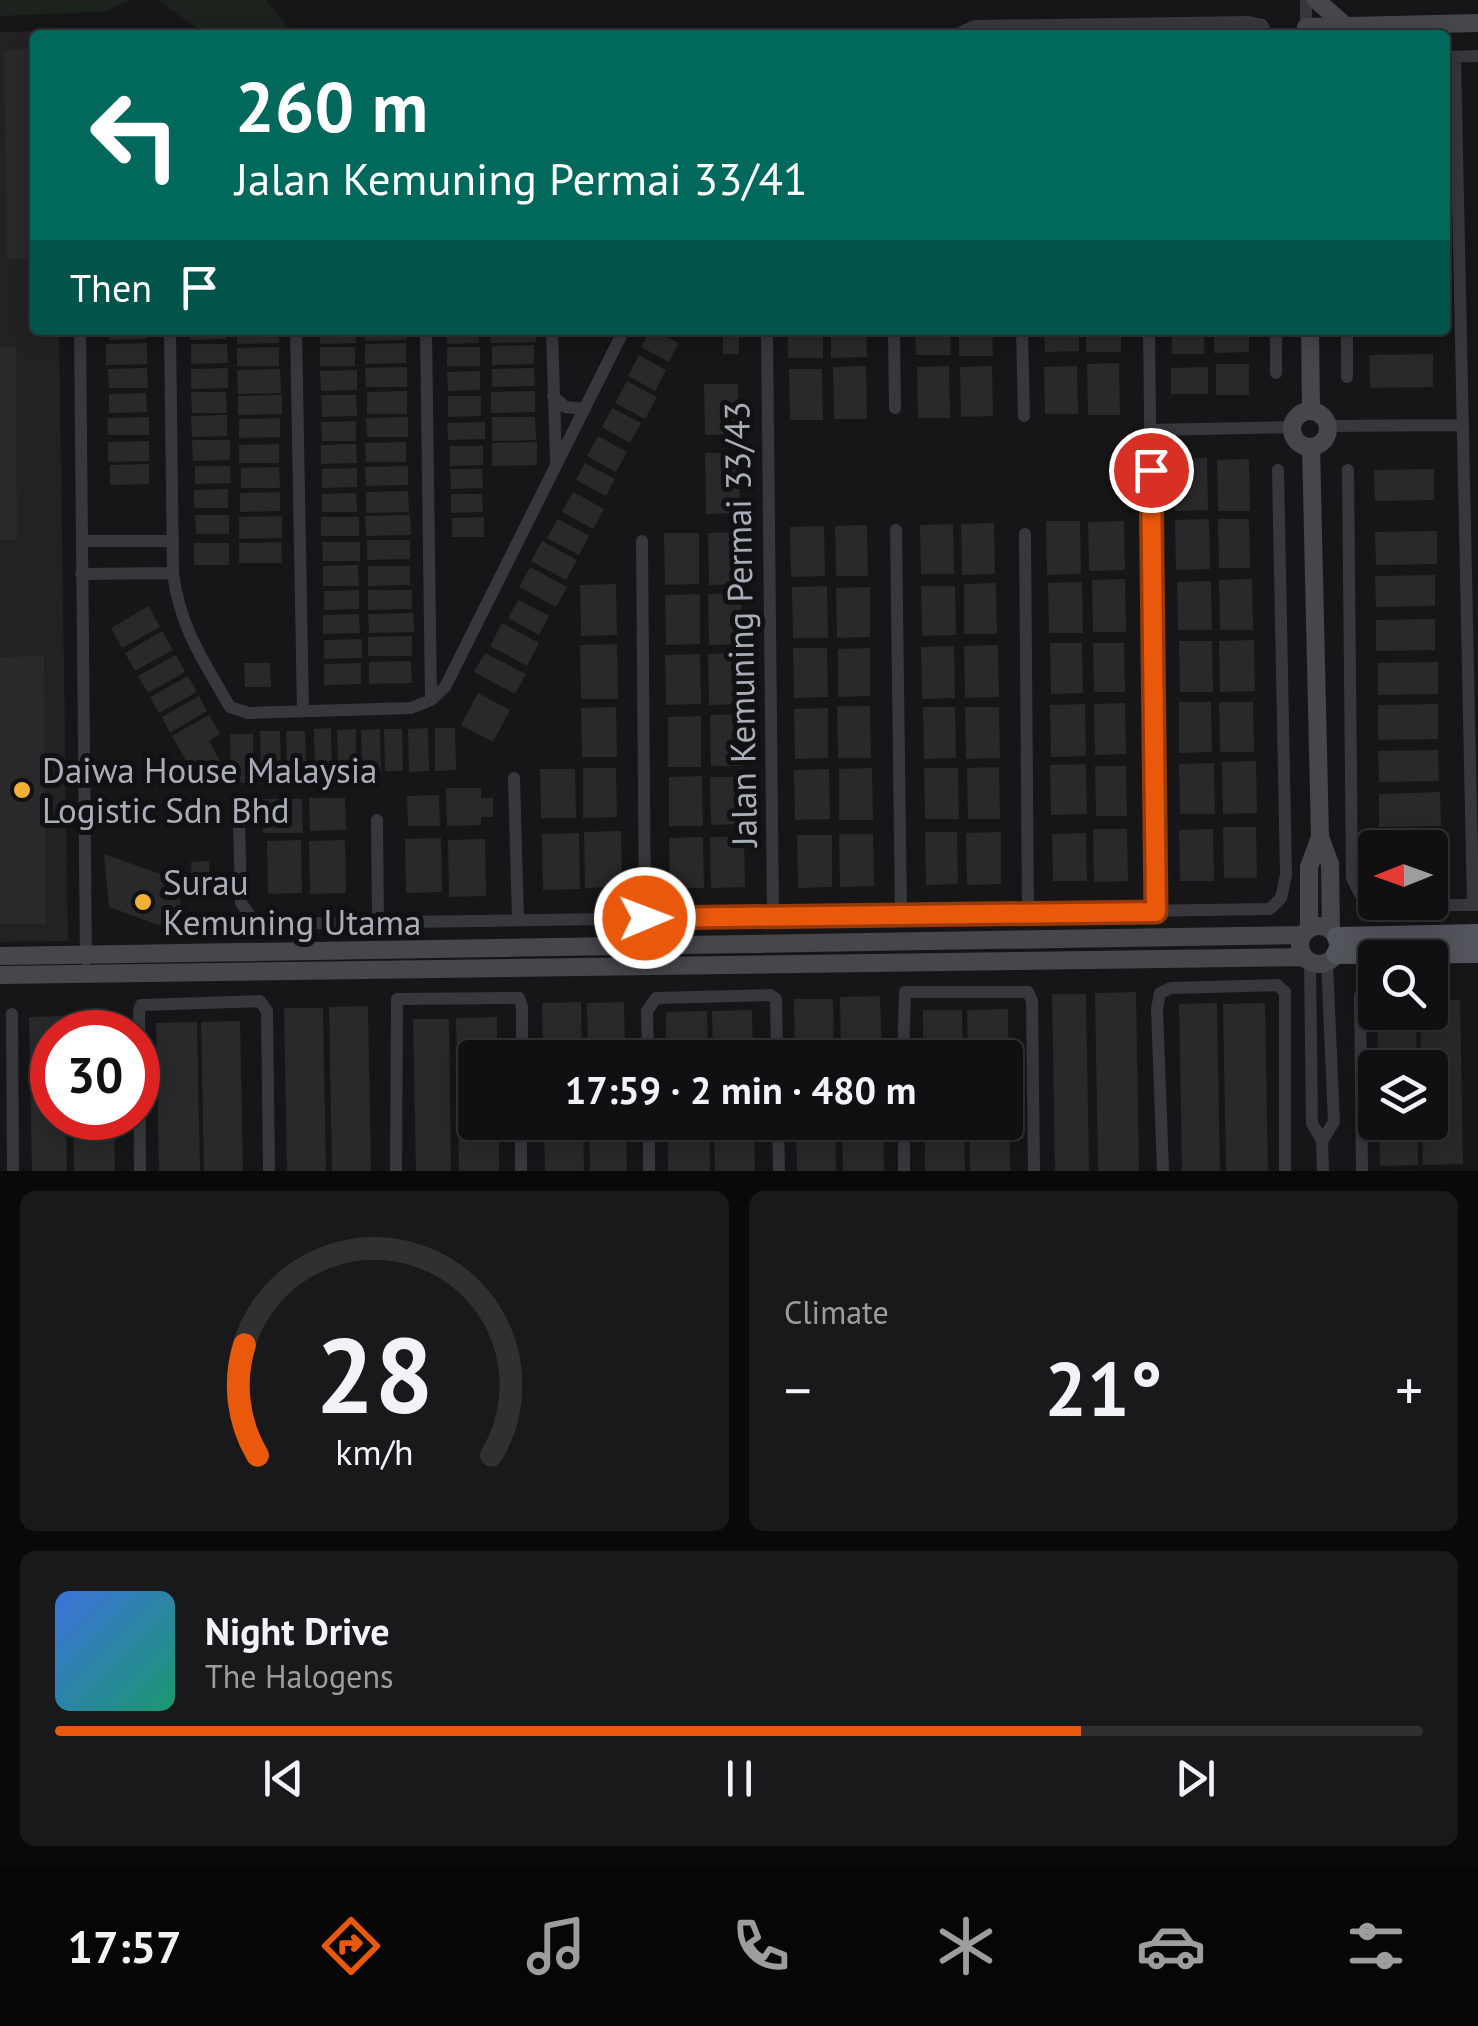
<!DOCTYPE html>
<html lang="en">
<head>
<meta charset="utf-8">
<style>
	body { margin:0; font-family:"PT Sans",sans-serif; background:#19191b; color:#f1f3f6; height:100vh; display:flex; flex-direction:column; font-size:38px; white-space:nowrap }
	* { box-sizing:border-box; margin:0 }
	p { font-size:32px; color:#9c9d9f }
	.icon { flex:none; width:55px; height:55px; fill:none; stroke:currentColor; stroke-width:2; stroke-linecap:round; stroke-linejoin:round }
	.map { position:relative; height:1171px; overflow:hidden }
	.sheet { display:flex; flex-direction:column; gap:20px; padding:20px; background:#09090a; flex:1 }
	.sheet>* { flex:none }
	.hud { position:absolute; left:30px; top:30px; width:1420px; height:305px; border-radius:10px; box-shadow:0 5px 25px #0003,0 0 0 2px #303032; background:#00695c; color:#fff; overflow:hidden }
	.needle { width:65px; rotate:269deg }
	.buttons { position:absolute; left:1358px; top:830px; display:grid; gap:20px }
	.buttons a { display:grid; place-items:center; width:90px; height:90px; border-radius:10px; background:#101012; box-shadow:0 5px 25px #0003,0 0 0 2px #303032; font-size:50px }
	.speed { position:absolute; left:30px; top:1010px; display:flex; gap:20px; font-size:50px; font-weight:700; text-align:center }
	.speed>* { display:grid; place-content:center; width:130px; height:130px; border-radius:50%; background:#101012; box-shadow:0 5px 25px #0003,0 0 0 2px #303032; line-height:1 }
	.speed .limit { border:15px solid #d22; background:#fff; color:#111 }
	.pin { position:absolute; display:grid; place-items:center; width:85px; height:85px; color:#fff; margin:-42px; border:5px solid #fff; border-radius:50%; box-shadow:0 2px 10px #0007 }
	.me { position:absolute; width:110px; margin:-55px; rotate:89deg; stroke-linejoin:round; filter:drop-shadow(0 0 8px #0008) }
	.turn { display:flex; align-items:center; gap:35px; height:210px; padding:0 40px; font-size:45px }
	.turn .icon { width:130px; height:130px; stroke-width:2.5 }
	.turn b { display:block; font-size:70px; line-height:85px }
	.then { display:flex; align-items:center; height:95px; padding:0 40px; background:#0003; gap:20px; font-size:38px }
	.big { font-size:75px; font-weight:600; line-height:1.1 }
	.sheet .tile { flex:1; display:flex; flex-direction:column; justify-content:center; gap:15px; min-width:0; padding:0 35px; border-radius:15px; background:#19191b }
	.sheet .dial { align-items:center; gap:0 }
	.dial svg { height:260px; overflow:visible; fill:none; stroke:#303032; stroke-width:7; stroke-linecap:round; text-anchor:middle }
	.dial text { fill:#f1f3f6; stroke:none }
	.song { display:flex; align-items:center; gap:30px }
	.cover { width:120px; height:120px; border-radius:15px; background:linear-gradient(135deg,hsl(220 70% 55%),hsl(160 70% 35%)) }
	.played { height:10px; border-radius:5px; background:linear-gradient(90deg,#ea580c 75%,#303032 75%) }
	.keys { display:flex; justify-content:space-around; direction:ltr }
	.heat { display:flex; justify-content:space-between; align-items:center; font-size:55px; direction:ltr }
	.sheet .tiles { flex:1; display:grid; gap:20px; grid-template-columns:1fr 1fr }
	.tile:last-child { grid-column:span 2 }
	.trip { position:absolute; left:458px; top:1040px; width:565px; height:100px; border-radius:10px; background:#101012; box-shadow:0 5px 25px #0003,0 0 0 2px #303032; font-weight:600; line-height:100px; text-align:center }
	.menu { display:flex; height:160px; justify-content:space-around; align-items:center; background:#060607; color:#9c9d9f }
	.menu .icon { width:70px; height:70px }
	.menu .on { color:#ea580c }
	.menu b { font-size:45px; color:#f1f3f6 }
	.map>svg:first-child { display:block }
</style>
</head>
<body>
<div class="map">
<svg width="1478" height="1171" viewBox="0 0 1478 1171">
	<rect width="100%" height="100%" fill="#161618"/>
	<!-- built -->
	<path fill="#222225" d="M54,31L55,35H35V330H59L68,941L0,942V32Z"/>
	<!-- green -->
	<path fill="#1c231d" d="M0,0H131L102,12L0,16Z
		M159,0H266L294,35H206Z"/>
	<!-- building -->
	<path fill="#29292c" d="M35,49V259H7L4,50Z
		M109,330H147V339L109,340Z
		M190,330H226V339L190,340Z
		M237,330H279V343L237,344Z
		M320,330H356V343L320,344Z
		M365,330H407V340L365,341Z
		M446,330H479V343L447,344Z
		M490,330H535L536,342L491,343Z
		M650,330L679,343L669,362L641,347Z
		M788,330H823V358H788Z
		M831,330H866L867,357L831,358Z
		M915,330H950L951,355H916Z
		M959,330H992L993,356H959Z
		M1044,330H1079V351L1045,352Z
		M1086,330H1121V352H1086Z
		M1172,330H1204V354H1172Z
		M1214,330H1249V352L1214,353Z
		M1370,330H1434V334L1370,335Z
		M723,334H739V354H723Z
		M147,343V364L106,365V344Z
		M406,343V363L365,364V344Z
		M191,344H227L228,363L191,364Z
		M534,345V364L492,365V346Z
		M0,347H16L17,540H0Z
		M279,347V366H237V348Z
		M320,347H355V366H320Z
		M447,347H480V366H447Z
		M1433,354V387L1370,388L1369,355Z
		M639,355L666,370L655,391L628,376Z
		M1119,363L1120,415H1088L1087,364Z
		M1216,364H1249V395H1216Z
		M866,366L867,419H834L833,367Z
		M949,366L950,418H918L917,367Z
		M992,366L993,416L961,417L960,367Z
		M1077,366L1078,414H1045L1044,367Z
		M407,367V387H366L365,368Z
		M1208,367V394H1171V368Z
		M147,368L148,388H109L108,369Z
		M228,368V388L191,389V369Z
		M534,368L535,386L492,387V369Z
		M280,369L281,393L238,394L237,370Z
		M789,369H822L823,420H790Z
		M357,370V390L321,391L320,371Z
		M480,371V390L448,391L447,372Z
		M627,381L657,397L645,419L615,403Z
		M704,384H738L739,434L705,435Z
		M407,391V414H367V392Z
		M535,391V412L491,413V392Z
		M191,392H226L227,413H192Z
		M146,393L147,412L109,413V394Z
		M282,395V414L238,415V396Z
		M321,395H356L357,416L322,417Z
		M448,396H481V416L448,417Z
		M612,408L641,423L630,443L602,427Z
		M227,415V436L192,437L191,416Z
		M149,417V435H108L107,418Z
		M408,417V437H367L366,418Z
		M492,417H535L536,440L492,441Z
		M280,418V437L239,438V419Z
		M356,421V441H322L321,422Z
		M485,422V439L448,440L447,423Z
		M598,436L627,452L616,472L587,456Z
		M192,440H230V460L193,461Z
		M149,441V461L108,462V442Z
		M406,442V462H366L365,443Z
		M537,442V465L492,466V443Z
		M279,444V463H239V445Z
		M356,444L357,463L321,464V445Z
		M450,446H483V465L450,466Z
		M705,453H739L740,513L706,514Z
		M1207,458L1208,510L1175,511L1174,459Z
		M1249,459L1250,511H1218L1217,460Z
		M585,463L615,479L606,496L576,480Z
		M149,464V484L110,485V465Z
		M195,466H230L231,483L195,484Z
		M408,466V485L366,486L365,467Z
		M279,467L280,488H241V468Z
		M357,468V487L322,488V469Z
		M450,469H482L483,488L451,489Z
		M1434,469V500L1375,501L1374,470Z
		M228,489V508H194V490Z
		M408,491L409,512L366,513V492Z
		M280,492V511L240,512V493Z
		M573,492L604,509L593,529L562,512Z
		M356,493L357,512H322V494Z
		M451,494H482L483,512L451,513Z
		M195,515H229V534H196Z
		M410,515L411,535L366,536L365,516Z
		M282,516V538L239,539V517Z
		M321,517H359V536H321Z
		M484,517V537H452V518Z
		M558,519L589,536L579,555L547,538Z
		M1209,519L1210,569L1176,570L1175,520Z
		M1218,519H1249L1250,568H1219Z
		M1046,521H1080L1081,574L1047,575Z
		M1124,521L1125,570L1089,571L1088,522Z
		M994,523L995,574L962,575L961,524Z
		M953,524L954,574H921L920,525Z
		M867,525L868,576H836L835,526Z
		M824,526L825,576L791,577L790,527Z
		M1437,531V564L1376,565L1375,532Z
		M740,532L741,584L709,585L708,533Z
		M664,533H699V584L665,585Z
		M367,540H410V559L367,560Z
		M542,541L577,560L566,580L531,561Z
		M281,542L282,563H239V543Z
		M322,542H360V561H323Z
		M194,543H229V565H194Z
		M358,565L359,586H323V566Z
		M368,566H410V585L368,586Z
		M530,567L567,587L556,607L519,587Z
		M1435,575V606L1376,607L1375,576Z
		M1125,579L1126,632H1093L1092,580Z
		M1252,579L1253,630H1220L1219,580Z
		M1211,581L1212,630H1178L1177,582Z
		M1082,582L1083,633H1049L1048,583Z
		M996,583L997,634H964V584Z
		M616,584L617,635L581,636L580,585Z
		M827,586L828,638H793L792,587Z
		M921,586H955L956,635L922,636Z
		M870,587V637L837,638L836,588Z
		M359,590V609L324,610V591Z
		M368,590H412V609L368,610Z
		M741,593L742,644L709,645L708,594Z
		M700,594V644L666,645L665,595Z
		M518,600L549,616L539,635L508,618Z
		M149,606L160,627L122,648L111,628Z
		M413,613L414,632L369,633L368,614Z
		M359,614L360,633L323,634V615Z
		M1435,619V650L1376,651V620Z
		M502,623L539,643L527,666L490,646Z
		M162,631L173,650L135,671L125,653Z
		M412,636V656H368V637Z
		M362,639V658L324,659V640Z
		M1254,640L1255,691L1220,692L1219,641Z
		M1179,641H1212L1213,692H1180Z
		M1050,643H1082L1083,693L1051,694Z
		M1093,643H1124L1125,692H1094Z
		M617,644L618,699H581L580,645Z
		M998,645L999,697L965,698L964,646Z
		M954,646L955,698L922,699L921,647Z
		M793,648H827L828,697L794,698Z
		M870,648V696L838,697V649Z
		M485,653L526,674L515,694L474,672Z
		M741,653L742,704L709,705L708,654Z
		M700,654L701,704L666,705L665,655Z
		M176,655L185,672L148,693L138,676Z
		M44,656L46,924H0V657Z
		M411,661L412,683L369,684V662Z
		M1438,662V694L1378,695V663Z
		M244,663H270L271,687H245Z
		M361,663V684L324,685V664Z
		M188,676L197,692L159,713L150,697Z
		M478,693L510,710L493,742L461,725Z
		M199,696L207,711L170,733L162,717Z
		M1179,702H1211L1212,752L1179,753Z
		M1219,702H1253L1254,752H1220Z
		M1125,703L1126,754L1095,755L1094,704Z
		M1085,704L1086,756L1051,757L1050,705Z
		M1438,704V739L1378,740V705Z
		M837,706H870L871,758H838Z
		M616,707L617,757H582L581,708Z
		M923,707H955L956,758L924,759Z
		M965,707H999L1000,758L966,759Z
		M828,708V758L795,759L794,709Z
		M743,714V766H711L710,715Z
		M209,715L220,734L209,741L220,761L195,776L172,736Z
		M701,716V767H668V717Z
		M331,728L332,773H315L314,729Z
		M428,728L429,771L409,772L408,729Z
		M435,728H455L456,770L435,771Z
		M356,729V774H338L337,730Z
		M380,729L381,772H362L361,730Z
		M384,729H402L403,771H385Z
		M260,731H280L281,774H261Z
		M286,731H305L306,773L287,774Z
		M230,734H253L254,783H231Z
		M1438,750L1439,781L1379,782L1378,751Z
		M1256,761L1257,813L1223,814L1222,762Z
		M1214,763L1215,814H1180L1179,764Z
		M1086,764L1087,814L1051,815L1050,765Z
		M1095,766H1126L1127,816H1096Z
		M999,767L1000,819H968L967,768Z
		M583,768H616L617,817L583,818Z
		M872,768L873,820H839V769Z
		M924,768H958L959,819H925Z
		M540,769H575L576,818H541Z
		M829,769L830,819L795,820L794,770Z
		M702,776L703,826H669V777Z
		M710,777H744V824L711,825Z
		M446,788H481V798H493V817H481V825L447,826Z
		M1440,792L1441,826L1379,827V794Z
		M439,795L440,826H408L407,796Z
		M309,798H345L346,830L310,831Z
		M262,799H302L303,833H263Z
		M1223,827H1256L1257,878H1224Z
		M1093,829H1127L1128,881L1094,882Z
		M1213,829L1214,881H1180L1179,830Z
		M621,831L622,887L585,888L584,832Z
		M925,832H957L958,884L926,885Z
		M1001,832V884L967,885L966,833Z
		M579,833L580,889L543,890L542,834Z
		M1086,833L1087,881H1053L1052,834Z
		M839,834H873L874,886L840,887Z
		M797,835H832V887L798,888Z
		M703,837L704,888H670L669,838Z
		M710,837H744L745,887L711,888Z
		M441,838L442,892L406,893L405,839Z
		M485,839L486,896L449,897L448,840Z
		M301,840L302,893L268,894L267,841Z
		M345,840L346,893L310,894L309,841Z
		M1443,841L1444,874L1430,875V848H1378V842Z
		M104,854L180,881V933L109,907Z
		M209,861L210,893L192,894L191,862Z
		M1136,992L1139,1171H1098L1095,993Z
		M1052,994H1086L1089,1171H1055Z
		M880,996L882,1058H841L840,997Z
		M794,999H833L834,1058H795Z
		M1430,1000H1460L1463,1164L1423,1165L1422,1122H1430V1068H1421L1420,1012H1430Z
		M581,1002L582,1058H543L542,1003Z
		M624,1002L625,1058H588L587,1003Z
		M1217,1003L1220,1171H1182L1179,1004Z
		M1265,1003L1268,1171H1226L1223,1004Z
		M368,1006L371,1171H332L329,1007Z
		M284,1008H323L326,1171H287Z
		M1008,1009L1010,1171H970L969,1122H1005V1058H968L967,1010Z
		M752,1010L753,1058H713L712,1011Z
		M923,1010H962L963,1058H923Z
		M112,1011L113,1032H71V1012Z
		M707,1011L708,1058H666V1012Z
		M1377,1012H1416L1417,1068H1378Z
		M65,1016V1032H52V1118H66L67,1171H32L29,1017Z
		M497,1017V1058H475V1122H499V1171H459L456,1018Z
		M413,1019H449L451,1171H416Z
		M240,1021L243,1171H204L201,1022Z
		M197,1022L200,1171H159L156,1023Z
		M73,1118H114L115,1171H74Z
		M544,1122H583L584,1171H545Z
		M589,1122H626L627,1171H590Z
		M668,1122H709L710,1171H668Z
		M714,1122H754L755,1171H715Z
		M796,1122H835L836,1171H797Z
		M842,1122H883L884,1171H843Z
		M925,1122H964L965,1171H925Z
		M1379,1122H1418V1165L1380,1166Z"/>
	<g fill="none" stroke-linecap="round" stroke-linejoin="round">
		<!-- street -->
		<path stroke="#37383d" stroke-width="12" d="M1306,0V27
			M955,35L975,26L1247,22L1262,25L1267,35
			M1445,57L1478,56
			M1455,57L1473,905
			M80,330L86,960
			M170,330L173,573C180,628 203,660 230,707L248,713L411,708L431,700L445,687L624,330
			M296,330L303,711
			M426,330L431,700
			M552,330L556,462
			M767,330L773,917
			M894,330L895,408
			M1022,330L1024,416
			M1149,330L1156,912
			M1276,330V373
			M1347,330V377
			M553,396L565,407L585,409
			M1327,426L1463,425
			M1151,430L1292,427
			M1348,470L1352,878L1360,894L1371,905H1478
			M896,530L901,915
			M1025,534L1028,914
			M82,541H173
			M642,541L645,919
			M81,574L173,573
			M514,778L518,920
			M239,819L241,903L252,918L270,924L1270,909L1281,898L1286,875L1278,470
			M377,820L378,922
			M1310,962L1312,1123L1322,1141L1323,1171
			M1360,996L1362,1171
			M12,1014L13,1171
			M648,1058L647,1011L656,998L770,995L776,999L777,1058
			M903,1058L905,992H1028L1032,1001L1034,1171
			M649,1122V1171
			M778,1122L779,1171
			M904,1122V1171
			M1322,1141L1334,1122L1327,963
			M140,1171L139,1012L141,1005L260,1001L267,1011L269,1171
			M396,1171L397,999L519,998L522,1007V1058
			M521,1171V1122
			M1163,1171L1157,1009L1160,993L1171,988L1277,985L1285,992V1171"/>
		<!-- secondary -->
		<path stroke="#45474d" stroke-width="18" d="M1316,0L1346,26
			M1306,35V27L1478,23
			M1310,330L1311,411
			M1292 429a18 18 0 1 1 36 0a18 18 0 1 1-36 0Z
			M1311,447L1320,837L1330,864L1331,929
			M1300 945a19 19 0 1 1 38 0a19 19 0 1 1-38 0Z
			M1309,929V867L1320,837
			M0,956L1303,935
			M0,975L1304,957"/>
		<!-- primary -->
		<path stroke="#53555c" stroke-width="20" d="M1337,937L1478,934
			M1336,954L1478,953"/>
	</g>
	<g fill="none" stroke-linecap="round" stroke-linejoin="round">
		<!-- route casing -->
		<g stroke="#983908" stroke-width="25">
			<path id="route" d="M645,918L1156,912L1151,470"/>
		</g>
		<!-- route -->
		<use href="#route" stroke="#ea580c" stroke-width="18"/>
	</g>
	<!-- markers -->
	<g fill="#f2b134" stroke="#111113" stroke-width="4">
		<circle cx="22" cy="790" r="10"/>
		<circle cx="143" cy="902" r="10"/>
	</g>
	<g text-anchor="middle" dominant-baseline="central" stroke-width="10" stroke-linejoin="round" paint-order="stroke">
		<!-- street labels -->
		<g font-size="35" fill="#a8adb8" stroke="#111113">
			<text transform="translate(740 624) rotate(-91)">Jalan Kemuning Permai 33/43</text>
		</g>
		<!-- poi labels -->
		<g font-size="35" fill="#a8adb8" stroke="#111113" text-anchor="start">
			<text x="42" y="770">Daiwa House Malaysia<tspan x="42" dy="40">Logistic Sdn Bhd</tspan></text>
			<text x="163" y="882">Surau<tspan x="163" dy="40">Kemuning Utama</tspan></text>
		</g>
	</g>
</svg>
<div class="buttons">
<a><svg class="needle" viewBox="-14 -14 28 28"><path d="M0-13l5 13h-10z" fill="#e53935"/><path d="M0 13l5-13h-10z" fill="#9c9d9f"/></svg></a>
<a><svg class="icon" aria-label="search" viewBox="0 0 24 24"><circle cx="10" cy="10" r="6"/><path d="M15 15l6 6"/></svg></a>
<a><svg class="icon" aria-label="layers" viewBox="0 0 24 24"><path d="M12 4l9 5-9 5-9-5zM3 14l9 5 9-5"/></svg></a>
</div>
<div class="speed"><div class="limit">30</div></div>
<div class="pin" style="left:1151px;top:470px;background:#d93025"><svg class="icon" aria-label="arrive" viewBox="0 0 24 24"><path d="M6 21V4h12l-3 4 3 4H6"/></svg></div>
<svg class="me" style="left:645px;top:918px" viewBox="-20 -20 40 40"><circle r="17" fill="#ea580c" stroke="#fff" stroke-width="3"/><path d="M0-11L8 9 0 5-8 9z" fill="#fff"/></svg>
<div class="trip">17:59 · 2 min · 480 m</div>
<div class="hud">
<div class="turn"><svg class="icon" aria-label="left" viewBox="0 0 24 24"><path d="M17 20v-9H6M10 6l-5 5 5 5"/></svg><div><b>260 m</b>Jalan Kemuning Permai 33/41</div></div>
<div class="then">Then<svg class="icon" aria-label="arrive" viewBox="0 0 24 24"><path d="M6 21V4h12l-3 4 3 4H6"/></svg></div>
</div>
</div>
<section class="sheet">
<div class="tiles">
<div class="tile dial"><svg viewBox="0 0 100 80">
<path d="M14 69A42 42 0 1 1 86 69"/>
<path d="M14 69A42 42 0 0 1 10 35" stroke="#ea580c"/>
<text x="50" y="56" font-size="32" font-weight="700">28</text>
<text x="50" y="72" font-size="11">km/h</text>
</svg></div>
<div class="tile"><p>Climate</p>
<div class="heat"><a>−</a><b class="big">21°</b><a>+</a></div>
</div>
<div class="tile">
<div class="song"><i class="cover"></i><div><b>Night Drive</b><p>The Halogens</p></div></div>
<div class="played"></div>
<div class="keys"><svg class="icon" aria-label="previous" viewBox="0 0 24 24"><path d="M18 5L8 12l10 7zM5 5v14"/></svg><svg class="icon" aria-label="pause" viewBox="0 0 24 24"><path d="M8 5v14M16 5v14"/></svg><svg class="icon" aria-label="next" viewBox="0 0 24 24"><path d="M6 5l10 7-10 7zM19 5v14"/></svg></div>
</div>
</div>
</section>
<nav class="menu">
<b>17:57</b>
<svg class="icon on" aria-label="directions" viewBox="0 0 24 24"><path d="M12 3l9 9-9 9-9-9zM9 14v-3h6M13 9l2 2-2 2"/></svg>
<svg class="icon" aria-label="music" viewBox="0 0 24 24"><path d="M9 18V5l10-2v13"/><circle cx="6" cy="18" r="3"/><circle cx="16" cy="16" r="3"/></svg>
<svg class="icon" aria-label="phone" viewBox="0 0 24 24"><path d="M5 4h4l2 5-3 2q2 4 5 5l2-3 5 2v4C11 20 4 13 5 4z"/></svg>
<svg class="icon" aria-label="climate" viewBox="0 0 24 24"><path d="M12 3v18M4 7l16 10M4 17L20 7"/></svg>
<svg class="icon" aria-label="car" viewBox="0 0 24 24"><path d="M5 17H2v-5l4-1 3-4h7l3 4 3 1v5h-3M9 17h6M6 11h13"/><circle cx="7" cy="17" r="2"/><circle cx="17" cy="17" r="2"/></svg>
<svg class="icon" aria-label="filters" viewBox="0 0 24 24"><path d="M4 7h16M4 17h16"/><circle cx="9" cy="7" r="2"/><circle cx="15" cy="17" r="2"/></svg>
</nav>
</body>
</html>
